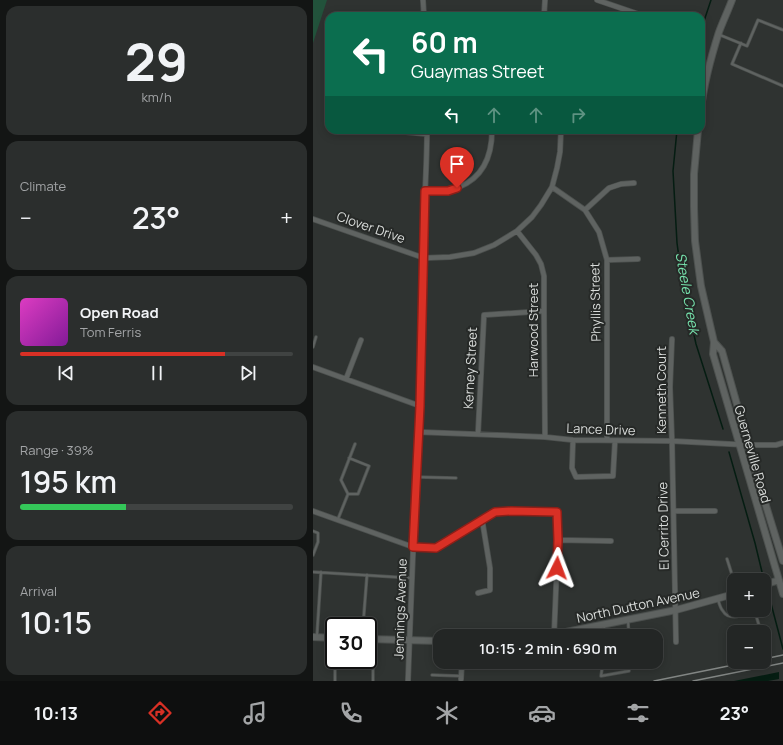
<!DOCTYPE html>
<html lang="en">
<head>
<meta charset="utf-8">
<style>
	body { margin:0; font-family:Manrope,sans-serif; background:#2b2e2d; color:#f1f3f6; height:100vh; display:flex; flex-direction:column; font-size:15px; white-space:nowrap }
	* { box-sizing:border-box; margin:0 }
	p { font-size:13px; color:#a3a5a7 }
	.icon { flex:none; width:22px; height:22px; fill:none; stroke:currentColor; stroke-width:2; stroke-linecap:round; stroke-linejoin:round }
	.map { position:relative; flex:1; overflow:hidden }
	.details { display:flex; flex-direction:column; gap:6px; padding:6px; background:#131514; width:313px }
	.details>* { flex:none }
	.banner { position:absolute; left:12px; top:12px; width:380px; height:122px; border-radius:12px; box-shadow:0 2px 10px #0003,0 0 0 1px #404342; background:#0b6e4f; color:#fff; overflow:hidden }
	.buttons { position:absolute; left:414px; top:573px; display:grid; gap:8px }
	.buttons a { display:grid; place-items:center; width:44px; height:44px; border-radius:8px; background:#232625; box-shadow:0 2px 10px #0003,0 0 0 1px #404342; font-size:20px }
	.speed { position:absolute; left:12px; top:617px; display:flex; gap:8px; font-size:20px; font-weight:700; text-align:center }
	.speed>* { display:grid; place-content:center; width:52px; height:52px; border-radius:50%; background:#232625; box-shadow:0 2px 10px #0003,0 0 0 1px #404342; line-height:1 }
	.speed .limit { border:2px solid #111; border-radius:6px; background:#fff; color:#111 }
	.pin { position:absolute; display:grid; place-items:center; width:34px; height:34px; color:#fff; margin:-41px -17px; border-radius:50% 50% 50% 0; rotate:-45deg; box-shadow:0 0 4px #0007 }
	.pin .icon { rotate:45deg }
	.me { position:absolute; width:44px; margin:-22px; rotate:3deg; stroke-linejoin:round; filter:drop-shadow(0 0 3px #0008) }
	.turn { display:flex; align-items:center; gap:14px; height:84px; padding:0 20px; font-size:18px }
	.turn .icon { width:52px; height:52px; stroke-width:2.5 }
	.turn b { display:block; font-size:28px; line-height:34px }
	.lanes { display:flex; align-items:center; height:38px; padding:0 20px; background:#0003; justify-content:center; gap:20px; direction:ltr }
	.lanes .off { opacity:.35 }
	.big { font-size:30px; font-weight:600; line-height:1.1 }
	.details .card { flex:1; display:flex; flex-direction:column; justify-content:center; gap:6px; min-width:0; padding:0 14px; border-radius:12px; background:#2b2e2d }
	.details .dial { align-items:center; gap:0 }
	.dial b { font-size:52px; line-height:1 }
	.song { display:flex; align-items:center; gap:12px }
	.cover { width:48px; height:48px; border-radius:6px; background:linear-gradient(135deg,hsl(310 70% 55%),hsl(290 70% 35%)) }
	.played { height:4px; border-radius:2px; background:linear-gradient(90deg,#d93025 75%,#404342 75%) }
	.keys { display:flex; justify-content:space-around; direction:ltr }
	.heat { display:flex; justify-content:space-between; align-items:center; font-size:22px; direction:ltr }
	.charge { height:6px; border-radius:3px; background:linear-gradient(90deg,#34c759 39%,#404342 0) }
	.trip { position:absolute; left:120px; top:629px; width:230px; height:40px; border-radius:12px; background:#232625; box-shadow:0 2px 10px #0003,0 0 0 1px #404342; font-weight:600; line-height:40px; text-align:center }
	.tabs { display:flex; height:64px; justify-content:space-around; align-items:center; background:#0e0f0f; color:#a3a5a7 }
	.tabs .icon { width:28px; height:28px }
	.tabs .current { color:#d93025 }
	.tabs b { font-size:18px; color:#f1f3f6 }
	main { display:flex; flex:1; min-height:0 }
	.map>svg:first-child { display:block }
</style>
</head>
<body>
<main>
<section class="details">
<div class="card dial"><b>29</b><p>km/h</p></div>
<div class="card"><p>Climate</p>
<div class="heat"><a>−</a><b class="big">23°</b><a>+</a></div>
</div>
<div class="card">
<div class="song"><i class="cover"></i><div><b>Open Road</b><p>Tom Ferris</p></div></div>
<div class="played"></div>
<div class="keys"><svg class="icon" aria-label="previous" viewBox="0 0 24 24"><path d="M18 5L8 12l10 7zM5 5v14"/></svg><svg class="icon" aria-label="pause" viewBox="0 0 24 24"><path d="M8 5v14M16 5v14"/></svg><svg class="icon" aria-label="next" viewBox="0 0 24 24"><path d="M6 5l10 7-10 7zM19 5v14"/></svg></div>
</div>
<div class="card"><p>Range · 39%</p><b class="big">195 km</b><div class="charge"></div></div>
<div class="card"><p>Arrival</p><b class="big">10:15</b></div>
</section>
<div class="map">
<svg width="470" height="681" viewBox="0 0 470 681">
	<rect width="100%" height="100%" fill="#2f3331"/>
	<!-- green -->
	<path fill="#22523b" d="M0,0H14L0,43Z"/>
	<!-- water -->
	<path fill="#051d12" d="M466,672V679L455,681H421Z"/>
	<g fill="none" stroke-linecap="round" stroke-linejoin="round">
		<!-- stream -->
		<path stroke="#051d12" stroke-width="1.5" d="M388,30L398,0
			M364,130L360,171L364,243L369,280L383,344L410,429
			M416,452L442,543L449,572
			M456,596L470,649"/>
		<!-- service casing -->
		<g stroke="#4d514f" stroke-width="3.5">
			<path id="service" d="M407,35L434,46L445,20L470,30
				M428,43L419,64L470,86
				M0,347L3,337
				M104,477L143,478
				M35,494H45L56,466L36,458
				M25,519L35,494L28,480L42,444
				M0,531L5,533V542L0,555
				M414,559L421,581
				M0,572L98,578
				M405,599C406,603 407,608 410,611C416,622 433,614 442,612L448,632
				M315,621L316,636
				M291,625L292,636
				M50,626L54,575
				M4,635L8,572
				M451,641V642
				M290,662L288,676L316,671V662
				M119,675L148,676
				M22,681V663H60V681"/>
		</g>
		<!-- minor casing -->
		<g stroke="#4d514f" stroke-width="6">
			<path id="minor" d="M110,0L111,16
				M284,0L331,16
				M231,16L232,0
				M58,130L59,131H82L114,134
				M239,187L272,210L286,232L294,260V440
				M112,191C119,191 127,192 134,191C138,191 142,189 146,187C171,177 179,156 179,130
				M272,210L296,188L308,184L321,183
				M0,219L111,258L137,257L161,253L181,245L204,231L219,217L228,205L239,187L244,168L247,152L248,130
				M204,231L223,255L228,264L231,276V311L232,437
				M294,260L325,259
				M359,339L357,387L359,441L363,642
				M0,367L107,406
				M33,379L48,340
				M105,432L232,437L260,440L359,441L435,445H463L470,443
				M165,434L171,315L231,311
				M260,440L259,468L263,477L300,476L302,441
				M0,511L100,547L123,548L182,512L198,511H244L245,540L241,636
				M361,511H402
				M245,540L298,541
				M165,593L177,590V568L169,519
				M241,662V666
				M148,679L149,662
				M95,681C101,519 109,356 112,194C113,172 114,151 114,130"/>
		</g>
		<!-- secondary casing -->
		<g stroke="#4d514f" stroke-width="8">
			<path id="secondary" d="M388,109C391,83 398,57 406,32C410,21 415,11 419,0
				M385,130L381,174V207L382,241L388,286L401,342L400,354L470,594
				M401,342L409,351L446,483L470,561
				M451,585L466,580
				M233,636L363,610L421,594
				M0,637L21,638
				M55,639L127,641"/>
		</g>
		<!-- service -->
		<use href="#service" stroke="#5f6361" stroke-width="2"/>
		<!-- minor -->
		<use href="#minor" stroke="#5f6361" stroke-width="4.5"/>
		<!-- secondary -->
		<use href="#secondary" stroke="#5f6361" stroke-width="6"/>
		<!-- rail -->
		<path stroke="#828684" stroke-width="1.5" d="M451,659L470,655
			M341,681L435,662
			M380,681L470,663"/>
	</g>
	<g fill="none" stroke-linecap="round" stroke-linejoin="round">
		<!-- route casing -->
		<g stroke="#8d1f18" stroke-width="10">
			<path id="route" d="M144,188L135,191H112L107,406L100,547L123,548L182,512L198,511L244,512L245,540L244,568"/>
		</g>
		<!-- route -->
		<use href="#route" stroke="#d93025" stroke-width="7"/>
	</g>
	<g text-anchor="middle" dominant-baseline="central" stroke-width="4" stroke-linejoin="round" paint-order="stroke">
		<!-- street labels -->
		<g font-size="13" fill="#d9dcda" stroke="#262927">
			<text transform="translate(58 227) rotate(19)">Clover Drive</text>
			<text transform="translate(282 302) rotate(-91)">Phyllis Street</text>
			<text transform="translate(220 330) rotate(-90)">Harwood Street</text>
			<text transform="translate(157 368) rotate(-87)">Kerney Street</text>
			<text transform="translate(348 390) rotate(-90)">Kenneth Court</text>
			<text transform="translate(288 429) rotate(2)">Lance Drive</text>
			<text transform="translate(440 454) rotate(74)">Guerneville Road</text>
			<text transform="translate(350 526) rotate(-91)">El Cerrito Drive</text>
			<text transform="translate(325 605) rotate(-12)">North Dutton Avenue</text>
			<text transform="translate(87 609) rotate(-88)">Jennings Avenue</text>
		</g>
		<!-- water labels -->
		<g font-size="14" font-style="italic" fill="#76e1ac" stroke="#262927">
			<text transform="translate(375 293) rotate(80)">Steele Creek</text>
		</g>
	</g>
</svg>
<div class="buttons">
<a>+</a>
<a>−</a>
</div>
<div class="speed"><div class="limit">30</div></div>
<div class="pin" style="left:144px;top:188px;background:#d93025"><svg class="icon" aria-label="arrive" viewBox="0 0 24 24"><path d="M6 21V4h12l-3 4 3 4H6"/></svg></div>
<svg class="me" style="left:244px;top:568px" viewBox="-20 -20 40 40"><path d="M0-17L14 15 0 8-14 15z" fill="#d93025" stroke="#fff" stroke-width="4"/></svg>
<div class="trip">10:15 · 2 min · 690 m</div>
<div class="banner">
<div class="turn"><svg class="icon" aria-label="left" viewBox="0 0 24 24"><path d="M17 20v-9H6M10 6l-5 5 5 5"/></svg><div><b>60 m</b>Guaymas Street</div></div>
<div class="lanes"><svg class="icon" aria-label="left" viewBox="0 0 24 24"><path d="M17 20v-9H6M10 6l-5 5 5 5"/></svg><svg class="icon off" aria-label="ahead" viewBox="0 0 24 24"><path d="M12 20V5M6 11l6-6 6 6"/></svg><svg class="icon off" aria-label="ahead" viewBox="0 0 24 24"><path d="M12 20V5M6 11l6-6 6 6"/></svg><svg class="icon off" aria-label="right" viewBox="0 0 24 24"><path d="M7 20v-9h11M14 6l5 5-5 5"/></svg></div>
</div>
</div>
</main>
<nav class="tabs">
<b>10:13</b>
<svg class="icon current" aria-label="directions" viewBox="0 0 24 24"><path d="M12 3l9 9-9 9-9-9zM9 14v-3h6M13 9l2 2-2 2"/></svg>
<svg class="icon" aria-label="music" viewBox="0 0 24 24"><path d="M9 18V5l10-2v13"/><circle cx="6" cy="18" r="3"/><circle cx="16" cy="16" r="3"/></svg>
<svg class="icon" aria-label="phone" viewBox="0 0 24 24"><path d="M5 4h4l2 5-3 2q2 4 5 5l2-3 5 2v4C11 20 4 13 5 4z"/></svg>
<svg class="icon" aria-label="climate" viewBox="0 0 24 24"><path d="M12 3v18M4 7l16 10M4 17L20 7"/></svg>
<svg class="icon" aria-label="car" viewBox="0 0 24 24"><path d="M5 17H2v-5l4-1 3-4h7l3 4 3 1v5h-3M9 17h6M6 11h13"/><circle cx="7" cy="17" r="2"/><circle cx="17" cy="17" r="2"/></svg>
<svg class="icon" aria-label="filters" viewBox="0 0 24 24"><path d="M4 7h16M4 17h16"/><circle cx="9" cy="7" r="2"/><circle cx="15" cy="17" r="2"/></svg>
<b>23°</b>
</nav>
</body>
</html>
